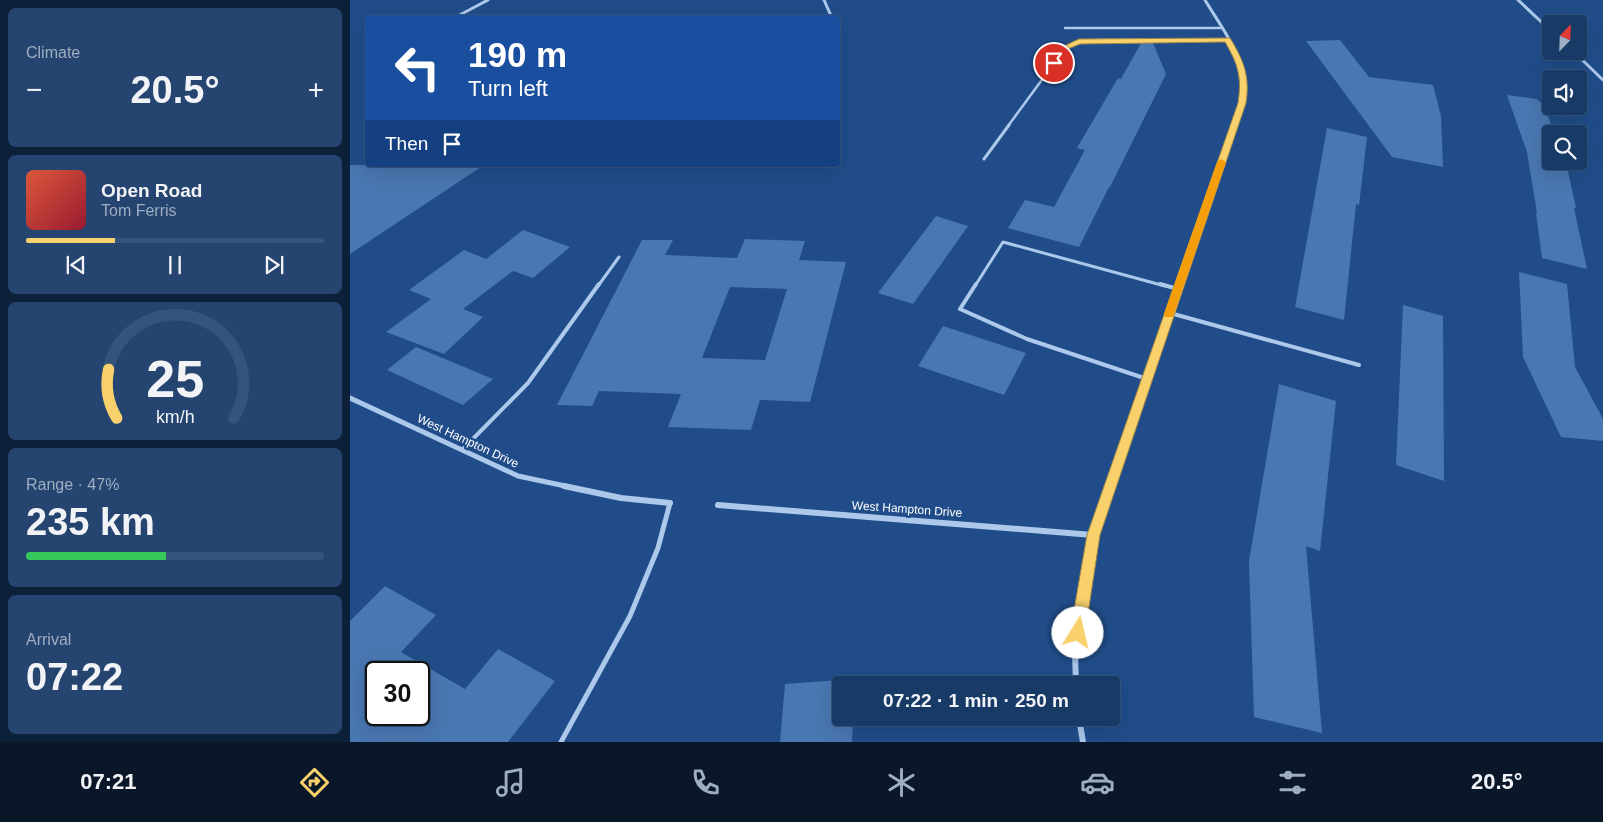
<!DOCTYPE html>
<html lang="en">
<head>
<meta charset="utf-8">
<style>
	body { margin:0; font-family:Arial,sans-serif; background:#254570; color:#f1f3f6; height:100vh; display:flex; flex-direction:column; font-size:19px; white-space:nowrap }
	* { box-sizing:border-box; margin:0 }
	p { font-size:16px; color:#9fadc0 }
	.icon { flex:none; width:28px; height:28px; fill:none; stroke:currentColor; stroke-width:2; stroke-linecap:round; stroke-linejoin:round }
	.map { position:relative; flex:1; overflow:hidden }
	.panel { display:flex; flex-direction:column; gap:8px; padding:8px; background:#0d2039; width:350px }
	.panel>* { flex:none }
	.banner { position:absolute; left:15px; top:15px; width:475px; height:152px; border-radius:5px; box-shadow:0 5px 20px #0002,0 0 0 1px #36547b; background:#1a4fa0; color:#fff; overflow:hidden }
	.needle { width:32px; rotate:23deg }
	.buttons { position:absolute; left:1192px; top:15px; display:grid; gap:10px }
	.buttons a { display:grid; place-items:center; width:45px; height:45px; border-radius:5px; background:#183a67; box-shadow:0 5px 20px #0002,0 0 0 1px #36547b; font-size:25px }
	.speed { position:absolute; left:15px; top:661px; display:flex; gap:10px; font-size:25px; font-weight:700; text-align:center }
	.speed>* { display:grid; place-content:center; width:65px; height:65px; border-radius:50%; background:#183a67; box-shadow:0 5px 20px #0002,0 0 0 1px #36547b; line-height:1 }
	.speed .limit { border:2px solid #111; border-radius:8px; background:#fff; color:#111 }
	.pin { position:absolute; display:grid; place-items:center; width:42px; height:42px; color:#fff; margin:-21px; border:2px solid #fff; border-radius:50%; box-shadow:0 1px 5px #0007 }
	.me { position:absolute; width:55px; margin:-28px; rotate:9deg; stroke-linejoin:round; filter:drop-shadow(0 0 4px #0008) }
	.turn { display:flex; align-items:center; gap:18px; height:105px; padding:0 20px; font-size:22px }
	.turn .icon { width:65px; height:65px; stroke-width:2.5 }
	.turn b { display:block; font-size:35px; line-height:42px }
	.then { display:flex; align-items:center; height:48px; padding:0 20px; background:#0003; gap:10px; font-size:19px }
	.big { font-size:38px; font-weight:800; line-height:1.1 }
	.panel .widget { flex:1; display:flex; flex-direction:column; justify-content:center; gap:8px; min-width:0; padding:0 18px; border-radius:8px; background:#254570 }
	.panel .dial { align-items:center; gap:0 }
	.dial svg { height:130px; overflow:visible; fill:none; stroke:#36547b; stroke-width:7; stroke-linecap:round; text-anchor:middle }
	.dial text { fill:#f1f3f6; stroke:none }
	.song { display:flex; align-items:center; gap:15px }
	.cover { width:60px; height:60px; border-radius:8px; background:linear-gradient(135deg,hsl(10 70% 55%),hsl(350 70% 35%)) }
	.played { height:5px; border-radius:2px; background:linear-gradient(90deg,#f8d16d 30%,#36547b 30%) }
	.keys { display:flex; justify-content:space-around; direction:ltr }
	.heat { display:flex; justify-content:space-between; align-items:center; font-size:28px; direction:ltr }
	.charge { height:8px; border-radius:4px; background:linear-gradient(90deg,#34c759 47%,#36547b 0) }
	.trip { position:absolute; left:482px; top:676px; width:288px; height:50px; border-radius:5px; background:#183a67; box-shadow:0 5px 20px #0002,0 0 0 1px #36547b; font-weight:800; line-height:50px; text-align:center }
	.dock { display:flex; height:80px; justify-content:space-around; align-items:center; background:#0a1729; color:#9fadc0 }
	.dock .icon { width:35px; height:35px }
	.dock .selected { color:#f8d16d }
	.dock b { font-size:22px; color:#f1f3f6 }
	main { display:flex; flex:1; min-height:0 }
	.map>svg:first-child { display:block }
</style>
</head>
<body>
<main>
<section class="panel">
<div class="widget"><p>Climate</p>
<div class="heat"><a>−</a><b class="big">20.5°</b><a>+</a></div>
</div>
<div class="widget">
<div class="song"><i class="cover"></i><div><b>Open Road</b><p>Tom Ferris</p></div></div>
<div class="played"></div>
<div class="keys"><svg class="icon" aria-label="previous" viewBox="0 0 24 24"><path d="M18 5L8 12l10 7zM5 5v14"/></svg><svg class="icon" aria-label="pause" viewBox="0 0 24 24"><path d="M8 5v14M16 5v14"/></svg><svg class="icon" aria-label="next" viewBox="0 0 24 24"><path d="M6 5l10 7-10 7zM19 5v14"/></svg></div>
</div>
<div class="widget dial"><svg viewBox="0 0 100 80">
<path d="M14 69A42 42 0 1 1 86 69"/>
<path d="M14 69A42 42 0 0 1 9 39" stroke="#f8d16d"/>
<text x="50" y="56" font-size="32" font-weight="700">25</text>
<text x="50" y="72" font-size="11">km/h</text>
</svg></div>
<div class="widget"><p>Range · 47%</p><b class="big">235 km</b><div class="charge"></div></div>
<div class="widget"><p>Arrival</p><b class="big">07:22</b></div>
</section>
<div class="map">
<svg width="1253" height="742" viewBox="0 0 1253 742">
	<rect width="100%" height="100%" fill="#204d89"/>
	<!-- building -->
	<path fill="#4977b1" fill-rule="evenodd" d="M990,40L1019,77L1083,85L1091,116L1093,167L1042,157L956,41Z
		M791,43H803L816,74L760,187H759L729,247L658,228L675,200L704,207L735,150L727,148L768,78L771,79Z
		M1157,95L1187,99L1194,106L1205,134H1201V161L1216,162L1226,208H1224L1237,269L1192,258L1186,213H1187L1177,152Z
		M977,128L1017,137L1009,205L1006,204L994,320L945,307Z
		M0,165H134L0,254Z
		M586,216L618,226L563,304L528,293Z
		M173,230L220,247L183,278L163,271L113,309L133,317L94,354L36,332L81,299L59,290L114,250L136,259Z
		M395,239L455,241L449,260L496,262L460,402L410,400L401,430L318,427L331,394L249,391L242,406L207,405L292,240H323L315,255L387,258ZM380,287L437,289L415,360L352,358Z
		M1169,272L1217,284L1225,367L1253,419V441L1211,437L1173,357Z
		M1053,305L1093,316L1094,481L1046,465Z
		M593,326L676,353L654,395L568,366Z
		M66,347L143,379L113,405L37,370Z
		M929,384L986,401L970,551L956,546L972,733L904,717L899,561Z
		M35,586L86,615L51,652L115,689L148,649L205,681L158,742H0V621ZM26,672H69V715H26Z
		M504,679V685H491V718H503L502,742H430L435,684Z"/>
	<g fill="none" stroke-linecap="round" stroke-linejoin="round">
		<!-- service-far3 -->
		<path stroke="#acc8eb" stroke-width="2.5" d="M715,28H871
			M658,126L716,47L729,42L749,40H877"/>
		<!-- service-far2 -->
		<path stroke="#acc8eb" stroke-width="3" d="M634,159L659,125
			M248,286L269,257
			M625,286L653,242L815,286"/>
		<!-- service-far1 -->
		<path stroke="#acc8eb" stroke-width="4" d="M626,284L610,309L677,339L797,379
			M810,284L828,289
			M820,313L1009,365
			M112,450L178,383L249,284"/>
		<!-- service -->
		<path stroke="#acc8eb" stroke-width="5" d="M211,742L280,616L308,548L320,503"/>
		<!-- minor-far3 -->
		<path stroke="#acc8eb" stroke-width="3" d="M474,0L482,18
			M855,0C871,27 895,56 894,89C894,102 888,114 884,126
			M1168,0L1201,31
			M104,18L138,0
			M1223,51L1253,80"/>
		<!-- minor-far2 -->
		<path stroke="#acc8eb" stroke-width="4" d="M829,286L884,125"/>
		<!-- minor-far1 -->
		<path stroke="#acc8eb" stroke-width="5" d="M0,398L168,476L220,487
			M759,487L829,284"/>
		<!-- minor -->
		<path stroke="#acc8eb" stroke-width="6" d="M214,486L271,498L320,503
			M368,505L743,535
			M726,685L725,653L743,535L760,486
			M729,718L733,742"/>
	</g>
	<!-- route -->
	<path fill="#f8d16d" stroke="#a18847" d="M877,38H880C894,61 900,76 896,103L750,535L735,633L733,639L728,641L722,639L720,633L737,535L888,103C892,77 888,64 875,42L730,44L718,49L707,65L701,63L714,46L729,39Z"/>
	<!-- slow -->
	<path fill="#f59e0b" d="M871,159L876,162L824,314L823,317H815L814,314L867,162Z"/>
	<g text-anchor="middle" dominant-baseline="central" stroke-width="5" stroke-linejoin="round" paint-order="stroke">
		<!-- street labels -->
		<g font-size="12" fill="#fff" stroke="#204d89">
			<text transform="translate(118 441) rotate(25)">West Hampton Drive</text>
			<text transform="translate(557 509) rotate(4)">West Hampton Drive</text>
		</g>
	</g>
</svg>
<div class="buttons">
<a><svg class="needle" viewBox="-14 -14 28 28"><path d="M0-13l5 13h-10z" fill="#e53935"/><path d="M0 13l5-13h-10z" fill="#9fadc0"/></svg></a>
<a><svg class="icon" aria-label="sound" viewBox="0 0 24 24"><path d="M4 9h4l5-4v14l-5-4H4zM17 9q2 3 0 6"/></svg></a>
<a><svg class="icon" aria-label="search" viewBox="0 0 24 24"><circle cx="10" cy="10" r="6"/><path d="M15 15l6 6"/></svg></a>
</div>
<div class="speed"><div class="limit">30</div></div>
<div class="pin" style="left:704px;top:63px;background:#d93025"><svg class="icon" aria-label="arrive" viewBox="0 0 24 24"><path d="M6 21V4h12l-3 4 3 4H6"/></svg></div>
<svg class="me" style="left:728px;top:633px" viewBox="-20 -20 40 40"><circle r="19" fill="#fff"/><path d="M0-13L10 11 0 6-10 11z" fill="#f8d16d"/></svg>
<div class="trip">07:22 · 1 min · 250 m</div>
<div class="banner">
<div class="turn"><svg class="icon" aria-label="left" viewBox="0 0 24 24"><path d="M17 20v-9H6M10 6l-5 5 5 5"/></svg><div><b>190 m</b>Turn left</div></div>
<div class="then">Then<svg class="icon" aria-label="arrive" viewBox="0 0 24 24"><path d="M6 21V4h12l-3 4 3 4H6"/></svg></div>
</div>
</div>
</main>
<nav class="dock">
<b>07:21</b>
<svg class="icon selected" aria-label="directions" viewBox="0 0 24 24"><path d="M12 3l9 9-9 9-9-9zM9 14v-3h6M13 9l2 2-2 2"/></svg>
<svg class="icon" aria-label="music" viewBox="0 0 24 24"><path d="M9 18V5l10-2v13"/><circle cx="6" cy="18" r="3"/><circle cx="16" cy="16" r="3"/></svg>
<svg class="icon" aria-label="phone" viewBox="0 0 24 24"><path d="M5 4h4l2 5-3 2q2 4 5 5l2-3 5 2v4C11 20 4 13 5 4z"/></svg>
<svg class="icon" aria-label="climate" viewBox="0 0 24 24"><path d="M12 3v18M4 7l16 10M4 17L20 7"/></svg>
<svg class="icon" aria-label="car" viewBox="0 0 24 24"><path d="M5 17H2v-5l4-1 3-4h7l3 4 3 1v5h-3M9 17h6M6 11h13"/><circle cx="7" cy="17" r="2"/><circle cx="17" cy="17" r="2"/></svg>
<svg class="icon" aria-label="filters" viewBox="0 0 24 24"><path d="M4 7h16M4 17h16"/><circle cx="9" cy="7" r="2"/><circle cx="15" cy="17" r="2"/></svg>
<b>20.5°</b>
</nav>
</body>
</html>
